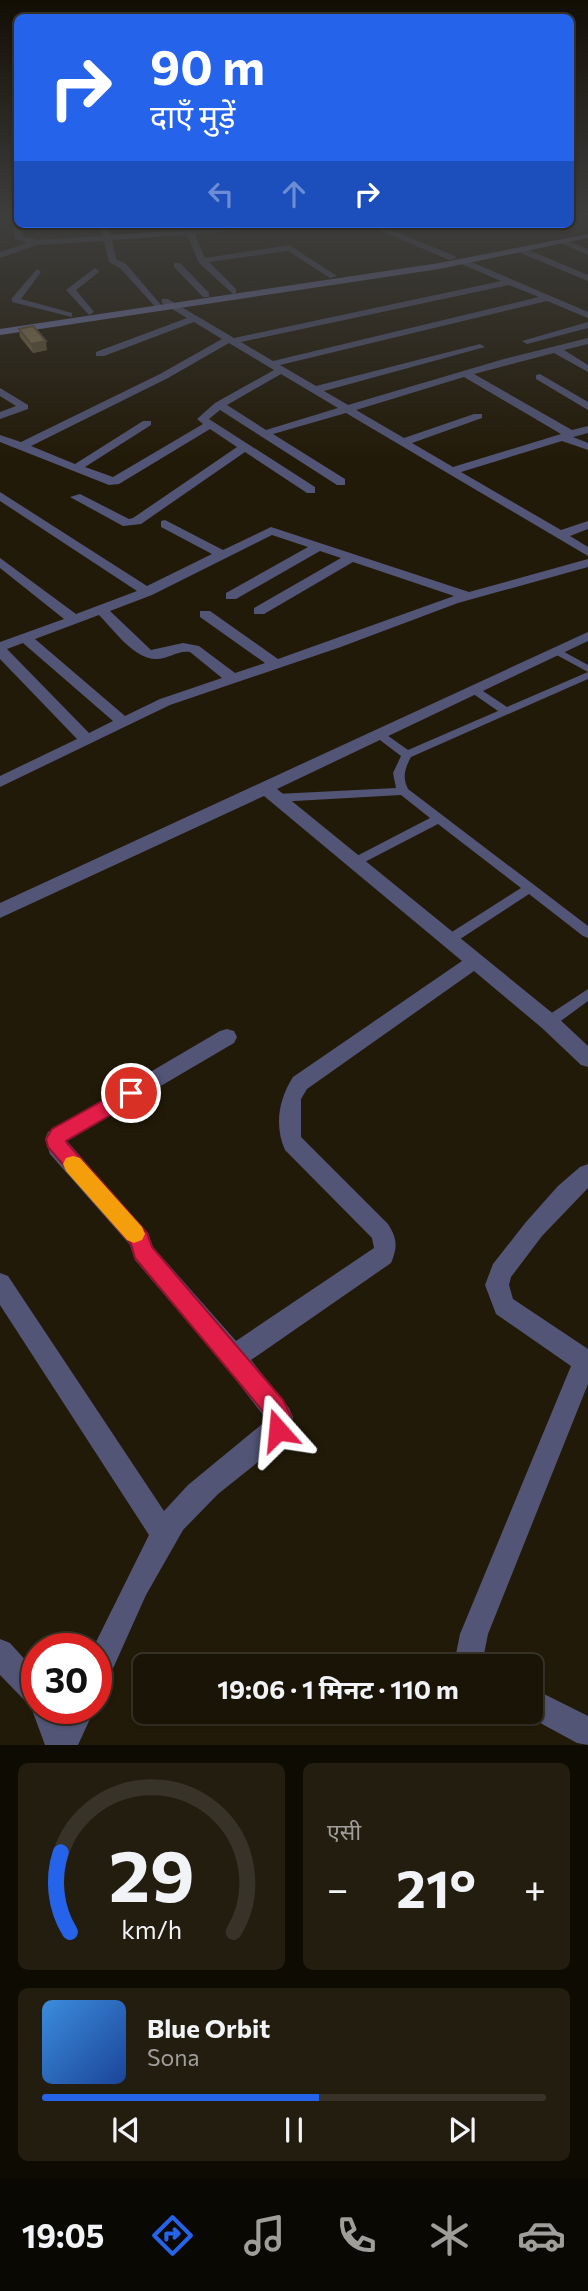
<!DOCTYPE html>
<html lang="hi">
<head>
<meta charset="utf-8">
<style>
	body { margin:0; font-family:Commissioner,"Noto Sans Devanagari",sans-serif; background:#231d10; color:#f1f3f6; height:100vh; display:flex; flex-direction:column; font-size:26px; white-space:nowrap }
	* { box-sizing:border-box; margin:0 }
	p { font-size:23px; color:#9f9e9b }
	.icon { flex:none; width:38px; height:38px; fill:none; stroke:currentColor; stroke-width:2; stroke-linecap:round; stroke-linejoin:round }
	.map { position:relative; height:1745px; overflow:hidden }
	.drawer { display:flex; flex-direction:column; gap:18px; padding:18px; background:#0e0b03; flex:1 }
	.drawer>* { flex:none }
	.guide { position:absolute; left:14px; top:14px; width:560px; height:214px; border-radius:10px; box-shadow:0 2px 5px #0004,0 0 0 2px #383328; background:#2563eb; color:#fff; overflow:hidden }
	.speed { position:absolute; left:21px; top:1633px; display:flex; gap:14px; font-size:35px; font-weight:700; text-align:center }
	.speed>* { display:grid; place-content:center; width:91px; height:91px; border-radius:50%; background:#1a1406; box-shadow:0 2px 5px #0004,0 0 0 2px #383328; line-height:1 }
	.speed .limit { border:10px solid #d22; background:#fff; color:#111 }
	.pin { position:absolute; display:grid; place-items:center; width:60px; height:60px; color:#fff; margin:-30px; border:4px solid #fff; border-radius:50%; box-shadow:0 2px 7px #0007 }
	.me { position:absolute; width:77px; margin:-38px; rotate:342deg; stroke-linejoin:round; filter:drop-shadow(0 0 5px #0008) }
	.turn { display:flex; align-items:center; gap:24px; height:147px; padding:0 21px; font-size:32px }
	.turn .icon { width:91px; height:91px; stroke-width:2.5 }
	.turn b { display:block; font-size:49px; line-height:60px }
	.lanes { display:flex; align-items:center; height:66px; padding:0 21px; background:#0003; justify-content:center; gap:35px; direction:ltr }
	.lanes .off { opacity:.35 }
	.big { font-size:52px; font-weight:700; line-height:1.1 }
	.drawer .tile { flex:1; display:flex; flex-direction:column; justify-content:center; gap:10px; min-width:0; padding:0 24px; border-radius:10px; background:#231d10 }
	.drawer .dial { align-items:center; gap:0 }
	.dial svg { height:182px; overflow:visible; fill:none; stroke:#383328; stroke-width:7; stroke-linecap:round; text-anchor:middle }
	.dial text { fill:#f1f3f6; stroke:none }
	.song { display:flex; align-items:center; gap:21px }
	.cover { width:84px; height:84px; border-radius:10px; background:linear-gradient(135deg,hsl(210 70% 55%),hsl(220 70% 35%)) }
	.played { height:7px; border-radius:4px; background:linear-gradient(90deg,#2563eb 55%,#383328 55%) }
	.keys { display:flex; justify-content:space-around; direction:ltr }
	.heat { display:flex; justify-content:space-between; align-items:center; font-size:38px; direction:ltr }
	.drawer .tiles { flex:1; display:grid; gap:18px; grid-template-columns:1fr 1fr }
	.tile:last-child { grid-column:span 2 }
	.trip { position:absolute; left:133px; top:1654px; width:410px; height:70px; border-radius:10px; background:#1a1406; box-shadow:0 2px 5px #0004,0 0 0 2px #383328; font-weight:700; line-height:70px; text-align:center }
	.tab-bar { display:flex; height:112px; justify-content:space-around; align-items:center; background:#0a0802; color:#9f9e9b }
	.tab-bar .icon { width:49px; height:49px }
	.tab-bar .on { color:#2563eb }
	.tab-bar b { font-size:32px; color:#f1f3f6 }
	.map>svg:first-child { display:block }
</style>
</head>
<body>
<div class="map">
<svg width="588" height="1745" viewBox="0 0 588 1745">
	<rect width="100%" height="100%" fill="#221a08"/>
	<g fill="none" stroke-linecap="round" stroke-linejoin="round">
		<!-- lane -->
		<path fill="#525576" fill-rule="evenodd" d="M557,648L588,665V679L411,757C405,768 402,777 408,789L588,926V938L583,936L529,894L454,943H444L443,940L444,937L521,888L438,824L359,865H351L349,862L351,859L430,818L401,795L277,802L271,798L277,794L396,788L393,773L401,756L376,737L375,735L376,733H384L408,750L498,711L472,693V689H480L507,707L588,672L553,653L552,651Z
			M588,989V1001L554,1026L549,1027L544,1026L542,1022L544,1018Z"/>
		<!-- street -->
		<path fill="#525576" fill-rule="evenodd" d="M12,218H18V224H21L23,237L38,240L103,236L101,224H109L111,235L185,230L183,224H191L193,230L310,224L195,234L205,258L289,245L337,276L330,278L288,251L209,262L236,289V293L233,294L199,263L187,235L112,240L116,259L126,264L162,306V310L159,311L120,268L109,262L104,241L37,245L0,258V252L27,243L15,239Z
			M332,224H342L343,225L339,227Z
			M376,224L455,256L456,258L449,260L367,225Z
			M561,239L588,249V255L561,243Z
			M518,248H524L588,275V281L518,252Z
			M462,258L588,312V318L547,301L280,365L316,386L480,344L485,347L324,391L348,405L504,359L588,338V344L564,350L588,365V372L554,353L474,374L572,430L588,426V433L573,437L588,443V450L562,441L461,472L561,530L588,521V529L570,536L588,547V556L346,413L273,434L345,479V485H337L220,410L209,419L315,487V493H307L245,452L141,524L123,526L70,497L80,494L129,519L133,518L237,447L210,429L119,484L109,485L0,442V435L21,442L160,374L222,339L194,322L104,356H96V352L187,318L162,303V299H168L234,338L501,281L459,263ZM509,285L539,297L273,361L241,342ZM229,343L274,370L215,403L197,419L203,424L113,477L85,467L151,425V421H143L75,464L31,446L168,378ZM281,374L338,408L266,430L227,405ZM464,377L561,434L453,467L412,443L482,418V414H474L404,438L356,410Z
			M174,263H180L209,293V297H203L174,267Z
			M95,268L99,271L98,273L76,290L94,312L89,315L66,290Z
			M37,269L41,272L21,299L72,313V317L12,302V298Z
			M588,322V328L527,344L522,341Z
			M540,374L588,402V410L536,379V375Z
			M0,388L28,405V409L0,419V412L16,406L0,396Z
			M0,492L147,586L212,554L161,527V521L165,520L223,550L271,527L469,592L588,559V567L458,603L338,648L170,705L0,787V776L77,739L0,659V642L64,619L0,568V558L76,614L137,591L0,501ZM272,535L308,547L226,593V599H236L320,551L341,558L254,608V614H264L353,562L454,596L278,659L210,611H200V617L265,663L235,673L199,646L183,643L151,650L110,611L152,595ZM99,615C114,630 134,659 156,659C168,659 178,650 190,652L222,678L160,699L125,716L35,639ZM23,643L113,721L89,733L7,649Z
			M588,632V641L277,789L556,1016L588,1046V1067L581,1065L542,1028L474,971L307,1089L301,1099V1137L388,1224C397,1238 398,1247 391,1263L251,1360L289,1408L293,1417L287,1439L218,1494L183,1530L146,1595L106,1684L96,1688V1648H93L149,1535L0,1305V1273L8,1276L164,1511L188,1485L267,1420L225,1366L135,1260L130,1245L50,1154L45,1139L48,1132L220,1031L227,1029L234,1031L237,1037L234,1043L67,1141L148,1233L153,1247L236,1341L374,1248L372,1238L285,1150C274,1125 279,1099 293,1077L462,961L264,796L0,918V903Z
			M588,1164V1188L542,1236L511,1277L509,1285L513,1299L588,1349V1384L488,1634L484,1654L488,1666H458L456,1654L460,1634L571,1366L496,1314L485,1285L493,1264L526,1222L558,1186L580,1167Z
			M0,1639L10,1643L37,1673V1708H60L62,1713L65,1708H95L78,1745H45L31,1707L0,1675Z
			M530,1687L588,1716V1745L577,1743L520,1712H530Z"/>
		<!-- secondary -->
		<path fill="#7175aa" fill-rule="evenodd" d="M588,234V238L439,269L0,335V329L439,263Z"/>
	</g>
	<!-- wall -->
	<path fill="#786947" d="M19,329L47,350L33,353L20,337Z"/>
	<!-- shaded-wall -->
	<path fill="#625539" d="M46,341L47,350L33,353L31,344Z"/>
	<!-- building -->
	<path fill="#8c7a52" stroke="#625539" stroke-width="2" d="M33,326L46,341L31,344L19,329Z"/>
	<!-- sky -->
	<linearGradient id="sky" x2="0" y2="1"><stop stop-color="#130e04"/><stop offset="0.47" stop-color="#3e3e3d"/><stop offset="1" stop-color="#3e3e3d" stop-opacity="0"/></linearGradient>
	<rect width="588" height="462" fill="url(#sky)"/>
	<!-- route -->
	<path fill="#e11d48" stroke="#92132f" stroke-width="2" d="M131,1085L138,1088L140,1093L138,1099L66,1141L67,1143L147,1233L152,1247L283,1400L291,1416L286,1439L278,1442L270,1439L266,1430L267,1416L135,1258L131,1244L48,1147L46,1139L52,1129Z"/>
	<!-- slow -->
	<path fill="#f59e0b" d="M73,1156L80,1158L142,1227L145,1234L142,1240L134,1243L127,1240L66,1171L63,1164L66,1158Z"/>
</svg>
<div class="speed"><div class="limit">30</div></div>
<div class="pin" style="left:131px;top:1093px;background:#d93025"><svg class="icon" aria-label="arrive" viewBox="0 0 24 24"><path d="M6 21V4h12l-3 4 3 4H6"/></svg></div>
<svg class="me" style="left:278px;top:1430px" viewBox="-20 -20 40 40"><path d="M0-17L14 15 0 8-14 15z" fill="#e11d48" stroke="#fff" stroke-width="4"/></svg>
<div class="trip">19:06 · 1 मिनट · 110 m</div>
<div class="guide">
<div class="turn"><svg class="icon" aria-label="right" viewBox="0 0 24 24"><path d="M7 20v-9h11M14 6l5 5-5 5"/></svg><div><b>90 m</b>दाएँ मुड़ें</div></div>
<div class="lanes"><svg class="icon off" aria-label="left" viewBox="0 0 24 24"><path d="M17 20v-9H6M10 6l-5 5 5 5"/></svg><svg class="icon off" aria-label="ahead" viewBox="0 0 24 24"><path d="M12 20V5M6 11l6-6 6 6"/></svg><svg class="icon" aria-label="right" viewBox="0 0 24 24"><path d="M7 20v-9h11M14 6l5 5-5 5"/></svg></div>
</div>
</div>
<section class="drawer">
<div class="tiles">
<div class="tile dial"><svg viewBox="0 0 100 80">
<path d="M14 69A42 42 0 1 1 86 69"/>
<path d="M14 69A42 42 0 0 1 10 34" stroke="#2563eb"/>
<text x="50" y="56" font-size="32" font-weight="700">29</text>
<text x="50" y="72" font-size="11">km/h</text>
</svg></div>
<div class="tile"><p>एसी</p>
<div class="heat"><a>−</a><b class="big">21°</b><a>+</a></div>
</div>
<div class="tile">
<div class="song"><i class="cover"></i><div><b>Blue Orbit</b><p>Sona</p></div></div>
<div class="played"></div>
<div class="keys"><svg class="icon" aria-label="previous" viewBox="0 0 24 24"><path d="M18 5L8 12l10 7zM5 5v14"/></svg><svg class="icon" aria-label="pause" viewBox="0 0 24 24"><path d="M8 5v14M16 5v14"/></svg><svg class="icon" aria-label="next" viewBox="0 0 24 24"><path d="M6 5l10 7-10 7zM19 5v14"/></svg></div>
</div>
</div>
</section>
<nav class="tab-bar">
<b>19:05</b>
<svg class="icon on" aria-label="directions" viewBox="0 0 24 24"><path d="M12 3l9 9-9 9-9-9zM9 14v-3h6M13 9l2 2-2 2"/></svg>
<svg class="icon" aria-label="music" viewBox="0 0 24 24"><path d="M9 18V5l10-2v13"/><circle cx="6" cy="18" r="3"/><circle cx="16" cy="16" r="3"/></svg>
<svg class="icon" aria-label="phone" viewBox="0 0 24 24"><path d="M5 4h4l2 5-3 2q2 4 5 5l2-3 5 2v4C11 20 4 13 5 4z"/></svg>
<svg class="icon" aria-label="climate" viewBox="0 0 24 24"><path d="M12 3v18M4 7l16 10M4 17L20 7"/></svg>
<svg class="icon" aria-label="car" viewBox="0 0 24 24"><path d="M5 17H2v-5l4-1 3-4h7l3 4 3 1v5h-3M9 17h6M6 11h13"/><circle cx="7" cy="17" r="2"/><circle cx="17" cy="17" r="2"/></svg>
</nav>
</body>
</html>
